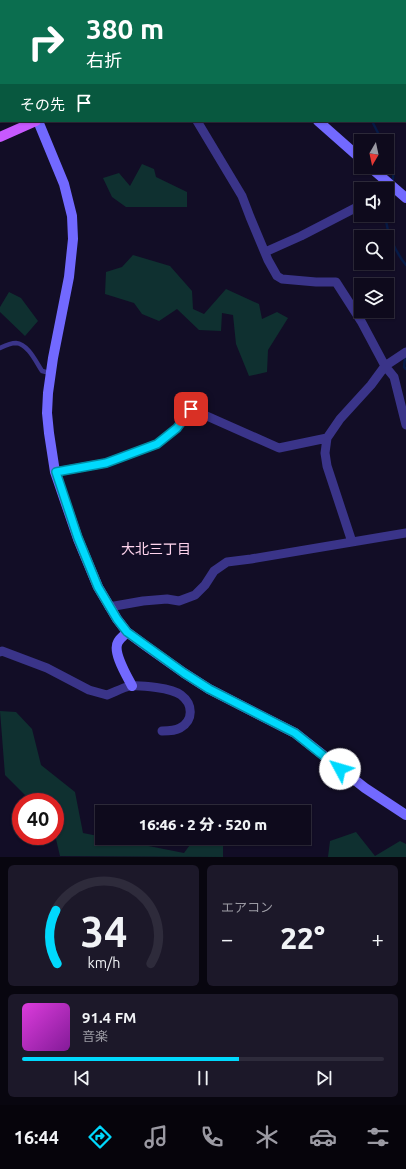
<!DOCTYPE html>
<html lang="ja">
<head>
<meta charset="utf-8">
<style>
	body { margin:0; font-family:Ubuntu,"Noto Sans JP",sans-serif; background:#1c1829; color:#f1f3f6; height:100vh; display:flex; flex-direction:column; font-size:15px; white-space:nowrap }
	* { box-sizing:border-box; margin:0 }
	p { font-size:13px; color:#9b9aa3 }
	.icon { flex:none; width:22px; height:22px; fill:none; stroke:currentColor; stroke-width:2; stroke-linecap:round; stroke-linejoin:round }
	.map { position:relative; height:857px; overflow:hidden }
	.side { display:flex; flex-direction:column; gap:8px; padding:8px; background:#08060f; flex:1 }
	.side>* { flex:none }
	.hud { position:absolute; left:0px; top:0px; width:406px; height:122px; box-shadow:0 1px 3px #0004,0 0 0 1px #2e2b3b; background:#0b6e4f; color:#fff; overflow:hidden }
	.needle { width:26px; rotate:189deg }
	.fabs { position:absolute; left:354px; top:134px; display:grid; gap:8px }
	.fabs a { display:grid; place-items:center; width:40px; height:40px; border-radius:0px; background:#0e0a1c; box-shadow:0 1px 3px #0004,0 0 0 1px #2e2b3b; font-size:20px }
	.speed { position:absolute; left:12px; top:793px; display:flex; gap:8px; font-size:20px; font-weight:700; text-align:center }
	.speed>* { display:grid; place-content:center; width:52px; height:52px; border-radius:50%; background:#0e0a1c; box-shadow:0 1px 3px #0004,0 0 0 1px #2e2b3b; line-height:1 }
	.speed .limit { border:6px solid #d22; background:#fff; color:#111 }
	.pin { position:absolute; display:grid; place-items:center; width:34px; height:34px; color:#fff; margin:-17px; border-radius:8px; box-shadow:0 2px 6px #0006 }
	.me { position:absolute; width:44px; margin:-22px; rotate:309deg; stroke-linejoin:round; filter:drop-shadow(0 0 3px #0008) }
	.turn { display:flex; align-items:center; gap:14px; height:84px; padding:0 20px; font-size:18px }
	.turn .icon { width:52px; height:52px; stroke-width:2.5 }
	.turn b { display:block; font-size:28px; line-height:34px }
	.then { display:flex; align-items:center; height:38px; padding:0 20px; background:#0003; gap:8px; font-size:15px }
	.big { font-size:30px; font-weight:800; line-height:1.1 }
	.side .widget { flex:1; display:flex; flex-direction:column; justify-content:center; gap:6px; min-width:0; padding:0 14px; border-radius:6px; background:#1c1829 }
	.side .dial { align-items:center; gap:0 }
	.dial svg { height:104px; overflow:visible; fill:none; stroke:#2e2b3b; stroke-width:7; stroke-linecap:round; text-anchor:middle }
	.dial text { fill:#f1f3f6; stroke:none }
	.song { display:flex; align-items:center; gap:12px }
	.cover { width:48px; height:48px; border-radius:6px; background:linear-gradient(135deg,hsl(300 70% 55%),hsl(290 70% 35%)) }
	.played { height:4px; border-radius:2px; background:linear-gradient(90deg,#00d9fd 60%,#2e2b3b 60%) }
	.keys { display:flex; justify-content:space-around; direction:ltr }
	.heat { display:flex; justify-content:space-between; align-items:center; font-size:22px; direction:ltr }
	.side .tiles { flex:1; display:grid; gap:8px; grid-template-columns:1fr 1fr }
	.widget:last-child { grid-column:span 2 }
	.trip { position:absolute; left:95px; top:805px; width:216px; height:40px; border-radius:0px; background:#0e0a1c; box-shadow:0 1px 3px #0004,0 0 0 1px #2e2b3b; font-weight:800; line-height:40px; text-align:center }
	.dock { display:flex; height:64px; justify-content:space-around; align-items:center; background:#06040b; color:#9b9aa3 }
	.dock .icon { width:28px; height:28px }
	.dock .current { color:#00d9fd }
	.dock b { font-size:18px; color:#f1f3f6 }
	.map>svg:first-child { display:block }
</style>
</head>
<body>
<div class="map">
<svg width="406" height="857" viewBox="0 0 406 857">
	<rect width="100%" height="100%" fill="#120d26"/>
	<!-- green -->
	<path fill="#0f3030" d="M0,0H40L1,1V44Z
		M104,0H193L105,1Z
		M142,164L154,169L156,177L187,192V207H126L112,197L103,178L119,173L130,186Z
		M133,255L170,266L192,291L193,309L204,314L226,289L259,304L262,319L277,312L288,318L268,350L267,372L249,376L236,344L233,315L222,313L221,331L199,330L177,309L159,321L142,314L134,303L105,294L106,272L122,267Z
		M9,292L21,298L38,321L25,336L0,312V307Z
		M0,711L16,712L32,729L41,765L75,792L83,833L184,853L195,838H221L223,840V857L60,856L55,835V802H32L5,775Z
		M356,832L375,856L400,841L406,844V857H328L330,841Z"/>
	<g fill="none" stroke-linecap="round" stroke-linejoin="round">
		<!-- stream -->
		<path stroke="#061a46" stroke-width="2.5" d="M173,0L174,1
			M372,121L382,141
			M387,151L394,165L393,179
			M387,206L388,193
			M386,215C385,230 396,253 406,265
			M405,358L404,367L406,369"/>
		<!-- lane -->
		<path stroke="#3a3489" stroke-width="4.5" d="M0,348C4,346 11,343 16,343C28,344 36,362 42,371L50,373"/>
		<!-- street -->
		<path stroke="#3a3489" stroke-width="9" d="M0,56H1
			M197,121L242,196L250,217L268,260L277,276L282,279L316,282H336L361,321L385,366L394,377L406,425
			M265,252L301,236L361,205
			M55,472L106,463L157,444L177,428L191,409L279,448L327,438
			M352,542L327,466L325,453L327,438L340,419L371,385L385,366L406,352
			M109,607L143,601L167,599L179,601L195,595L205,585L214,571L227,562L251,559L406,533
			M0,652L2,651L47,668L89,690L107,695C115,692 122,688 130,686C141,685 172,688 181,695C193,704 194,720 180,728C175,731 168,731 162,731"/>
		<!-- secondary -->
		<path stroke="#7269ff" stroke-width="10" d="M405,95L406,96
			M38,121L64,184L72,216L73,239L69,277L53,358L48,393L47,413L49,433L55,472L78,539L98,587L117,619L127,632L146,646L184,673L209,689L295,733L365,788L406,815
			M318,121L361,159
			M370,167L406,198
			M127,632C125,635 120,638 118,642C112,652 127,676 132,686"/>
		<!-- primary -->
		<path stroke="#c759ff" stroke-width="10" d="M336,1L338,0
			M0,137L36,121"/>
	</g>
	<g fill="none" stroke-linecap="round" stroke-linejoin="round">
		<!-- route casing -->
		<g stroke="#008da4" stroke-width="10">
			<path id="route" d="M191,409L177,428L157,444L106,463L56,472L78,538L98,587L117,619L127,632L184,673L209,689L295,733L340,769"/>
		</g>
		<!-- route -->
		<use href="#route" stroke="#00d9fd" stroke-width="7"/>
	</g>
	<g text-anchor="middle" dominant-baseline="central" stroke-width="4" stroke-linejoin="round" paint-order="stroke">
		<!-- neighbourhood labels -->
		<g font-size="14" fill="#ffd4ed" stroke="#120d26">
			<text x="156" y="549">大北三丁目</text>
		</g>
	</g>
</svg>
<div class="fabs">
<a><svg class="needle" viewBox="-14 -14 28 28"><path d="M0-13l5 13h-10z" fill="#e53935"/><path d="M0 13l5-13h-10z" fill="#9b9aa3"/></svg></a>
<a><svg class="icon" aria-label="sound" viewBox="0 0 24 24"><path d="M4 9h4l5-4v14l-5-4H4zM17 9q2 3 0 6"/></svg></a>
<a><svg class="icon" aria-label="search" viewBox="0 0 24 24"><circle cx="10" cy="10" r="6"/><path d="M15 15l6 6"/></svg></a>
<a><svg class="icon" aria-label="layers" viewBox="0 0 24 24"><path d="M12 4l9 5-9 5-9-5zM3 14l9 5 9-5"/></svg></a>
</div>
<div class="speed"><div class="limit">40</div></div>
<div class="pin" style="left:191px;top:409px;background:#d93025"><svg class="icon" aria-label="arrive" viewBox="0 0 24 24"><path d="M6 21V4h12l-3 4 3 4H6"/></svg></div>
<svg class="me" style="left:340px;top:769px" viewBox="-20 -20 40 40"><circle r="19" fill="#fff"/><path d="M0-13L10 11 0 6-10 11z" fill="#00d9fd"/></svg>
<div class="trip">16:46 · 2 分 · 520 m</div>
<div class="hud">
<div class="turn"><svg class="icon" aria-label="right" viewBox="0 0 24 24"><path d="M7 20v-9h11M14 6l5 5-5 5"/></svg><div><b>380 m</b>右折</div></div>
<div class="then">その先<svg class="icon" aria-label="arrive" viewBox="0 0 24 24"><path d="M6 21V4h12l-3 4 3 4H6"/></svg></div>
</div>
</div>
<section class="side">
<div class="tiles">
<div class="widget dial"><svg viewBox="0 0 100 80">
<path d="M14 69A42 42 0 1 1 86 69"/>
<path d="M14 69A42 42 0 0 1 13 28" stroke="#00d9fd"/>
<text x="50" y="56" font-size="32" font-weight="700">34</text>
<text x="50" y="72" font-size="11">km/h</text>
</svg></div>
<div class="widget"><p>エアコン</p>
<div class="heat"><a>−</a><b class="big">22°</b><a>+</a></div>
</div>
<div class="widget">
<div class="song"><i class="cover"></i><div><b>91.4 FM</b><p>音楽</p></div></div>
<div class="played"></div>
<div class="keys"><svg class="icon" aria-label="previous" viewBox="0 0 24 24"><path d="M18 5L8 12l10 7zM5 5v14"/></svg><svg class="icon" aria-label="pause" viewBox="0 0 24 24"><path d="M8 5v14M16 5v14"/></svg><svg class="icon" aria-label="next" viewBox="0 0 24 24"><path d="M6 5l10 7-10 7zM19 5v14"/></svg></div>
</div>
</div>
</section>
<nav class="dock">
<b>16:44</b>
<svg class="icon current" aria-label="directions" viewBox="0 0 24 24"><path d="M12 3l9 9-9 9-9-9zM9 14v-3h6M13 9l2 2-2 2"/></svg>
<svg class="icon" aria-label="music" viewBox="0 0 24 24"><path d="M9 18V5l10-2v13"/><circle cx="6" cy="18" r="3"/><circle cx="16" cy="16" r="3"/></svg>
<svg class="icon" aria-label="phone" viewBox="0 0 24 24"><path d="M5 4h4l2 5-3 2q2 4 5 5l2-3 5 2v4C11 20 4 13 5 4z"/></svg>
<svg class="icon" aria-label="climate" viewBox="0 0 24 24"><path d="M12 3v18M4 7l16 10M4 17L20 7"/></svg>
<svg class="icon" aria-label="car" viewBox="0 0 24 24"><path d="M5 17H2v-5l4-1 3-4h7l3 4 3 1v5h-3M9 17h6M6 11h13"/><circle cx="7" cy="17" r="2"/><circle cx="17" cy="17" r="2"/></svg>
<svg class="icon" aria-label="filters" viewBox="0 0 24 24"><path d="M4 7h16M4 17h16"/><circle cx="9" cy="7" r="2"/><circle cx="15" cy="17" r="2"/></svg>
</nav>
</body>
</html>
